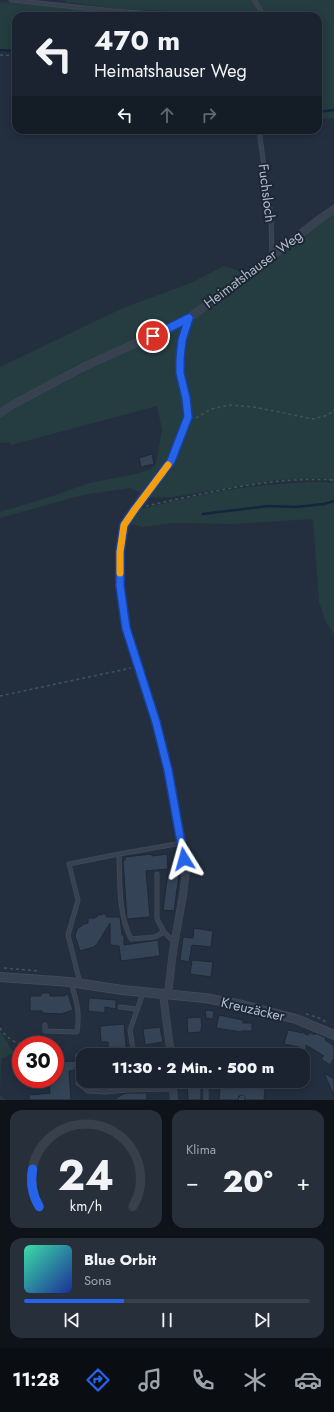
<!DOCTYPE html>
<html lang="de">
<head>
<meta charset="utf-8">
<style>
	body { margin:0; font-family:Jost,sans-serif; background:#272f3b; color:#f1f3f6; height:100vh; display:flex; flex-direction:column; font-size:15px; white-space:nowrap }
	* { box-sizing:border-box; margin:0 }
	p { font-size:13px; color:#9fa4aa }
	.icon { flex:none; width:22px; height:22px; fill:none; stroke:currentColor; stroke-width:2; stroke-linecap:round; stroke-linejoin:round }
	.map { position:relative; height:1100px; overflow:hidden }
	.panel { display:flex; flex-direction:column; gap:10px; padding:10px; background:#0e131a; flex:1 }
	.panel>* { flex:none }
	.top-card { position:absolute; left:12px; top:12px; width:310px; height:122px; border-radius:12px; box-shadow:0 2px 10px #0003,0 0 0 1px #38404b; background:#1a232f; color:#f1f3f6; overflow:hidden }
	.speed { position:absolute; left:12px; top:1036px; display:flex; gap:8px; font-size:20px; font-weight:700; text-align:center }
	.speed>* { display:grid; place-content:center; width:52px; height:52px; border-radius:50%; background:#1a232f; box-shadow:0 2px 10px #0003,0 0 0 1px #38404b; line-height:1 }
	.speed .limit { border:6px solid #d22; background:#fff; color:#111 }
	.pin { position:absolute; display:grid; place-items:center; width:34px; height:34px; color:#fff; margin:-17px; border:2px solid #fff; border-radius:50%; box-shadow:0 1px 4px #0007 }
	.me { position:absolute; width:44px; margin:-22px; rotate:352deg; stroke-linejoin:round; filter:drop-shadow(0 0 3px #0008) }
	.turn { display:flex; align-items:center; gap:14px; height:84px; padding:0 16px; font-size:18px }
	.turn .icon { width:52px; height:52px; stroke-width:2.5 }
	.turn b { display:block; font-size:28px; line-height:34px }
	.lanes { display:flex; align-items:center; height:38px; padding:0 16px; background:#0003; justify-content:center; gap:20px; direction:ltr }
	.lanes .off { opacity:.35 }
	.big { font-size:30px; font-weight:800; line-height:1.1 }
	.panel .widget { flex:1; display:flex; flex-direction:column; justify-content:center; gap:6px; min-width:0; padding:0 14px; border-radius:12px; background:#272f3b }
	.panel .dial { align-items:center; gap:0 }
	.dial svg { height:104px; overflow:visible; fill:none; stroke:#38404b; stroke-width:7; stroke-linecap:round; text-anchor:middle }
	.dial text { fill:#f1f3f6; stroke:none }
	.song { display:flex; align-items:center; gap:12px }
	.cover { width:48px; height:48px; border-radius:6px; background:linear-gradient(135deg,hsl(160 70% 55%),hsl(230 70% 35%)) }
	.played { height:4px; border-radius:2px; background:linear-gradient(90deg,#2563eb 35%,#38404b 35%) }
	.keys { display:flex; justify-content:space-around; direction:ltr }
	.heat { display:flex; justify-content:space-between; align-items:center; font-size:22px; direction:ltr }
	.panel .tiles { flex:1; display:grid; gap:10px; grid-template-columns:1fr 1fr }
	.widget:last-child { grid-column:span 2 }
	.trip { position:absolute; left:76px; top:1048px; width:234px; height:40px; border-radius:12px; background:#1a232f; box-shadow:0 2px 10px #0003,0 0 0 1px #38404b; font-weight:800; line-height:40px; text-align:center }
	.tabs { display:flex; height:64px; justify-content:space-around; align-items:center; background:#0a0e13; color:#9fa4aa }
	.tabs .icon { width:28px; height:28px }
	.tabs .on { color:#2563eb }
	.tabs b { font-size:18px; color:#f1f3f6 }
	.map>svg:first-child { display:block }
</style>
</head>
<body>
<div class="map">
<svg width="334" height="1100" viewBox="0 0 334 1100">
	<rect width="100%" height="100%" fill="#232f3f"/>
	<!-- green -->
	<path fill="#253d40" d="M65,0H251L260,16H213L168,11L117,9L65,2Z
		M256,0H334V118L318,119V78L321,77L318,71V16H266L265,13Z
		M0,2L160,16H16V50L0,49Z
		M334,213V483L325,478L278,480L172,497L137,498L140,492L130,488L89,494L71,498L0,518V512L50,497L89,483L136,474L151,469L156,464L162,430L157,406L11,445L9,442L0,443V415L54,384L177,326L181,327L183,331L180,380L186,378L182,369L184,342L189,328L196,316L321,221Z
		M224,266L239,271L248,272L218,294L186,316L165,327L81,363L0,408V367L123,308L191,283Z
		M319,482L334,483V635L326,622L319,602L313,519L234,524L174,523L142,527L132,524H126L135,510C163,504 192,496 222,491C254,485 287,483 319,482Z
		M0,1031L14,1053L1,1059L0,1095L6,1100H0Z"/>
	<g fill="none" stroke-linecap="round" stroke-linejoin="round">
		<!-- stream -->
		<path stroke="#15253e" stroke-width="2.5" d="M0,50L16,51
			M318,112L334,110
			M203,514L268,506L296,507L324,504L334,501"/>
	</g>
	<!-- building -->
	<path fill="#344355" stroke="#1e2836" d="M152,454L154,464L141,467L139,458Z
		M152,854V856L167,854L168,869L146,871L150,917L127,919L123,861L125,860V857Z
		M168,873L179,875L174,911L163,910Z
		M104,913L107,917H120L122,935H124V945L158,940L160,956L121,961L119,946L110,945V923L97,944L94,947L80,951L75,936L77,929L84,924L88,923V918H95L100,914L102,915Z
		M194,928L213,931L211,947L192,945L189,962L180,960L183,937L193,938Z
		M192,960L213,962L211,977L190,974Z
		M41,993H50V996H63L68,994L73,1010L61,1014L42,1013V1011H30V996H41Z
		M89,998L116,1000V1009L105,1007V1013L88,1011Z
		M205,1010L214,1011L213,1019L206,1018Z
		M219,1015L243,1020V1023H252V1031H241V1032L216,1028Z
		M201,1017L202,1028H201V1032L188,1033L187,1018Z
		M124,1024L127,1055H109L108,1042H101L100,1026Z
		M160,1027L163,1042L145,1045L143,1029Z
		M288,1030L303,1033L304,1030L305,1034L309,1035L308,1032L315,1035V1033L326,1038L325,1040L334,1046V1058L330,1065L321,1059L324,1056L306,1045L307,1054L299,1051V1047L284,1044Z
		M83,1052V1067H75V1070L69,1071L71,1100H29V1095L50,1093L49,1079H55V1062L75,1061L74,1053Z
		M324,1073L334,1079V1096Z
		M187,1081H201V1100H188Z
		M228,1081H256L255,1088L265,1089L264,1100H245V1097L242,1095L239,1096L238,1100H219L220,1088L228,1089Z
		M127,1093H147V1100H114L123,1094Z"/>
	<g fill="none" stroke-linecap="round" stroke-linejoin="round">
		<!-- service casing -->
		<g stroke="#404a58" stroke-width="5">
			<path id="service" d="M11,0L113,11L183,16
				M254,0L264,16
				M259,130L271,217L272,255
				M157,874V919L164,932L174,942
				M164,932L155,937L131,939C118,913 120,882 119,854L182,843
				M80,983L68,935L78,900L69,864L119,854
				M120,1007L137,1009
				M45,1025V1031L77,1032C80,1012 77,1002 71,983
				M134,1055L130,1030L143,993
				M144,1055L170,1051
				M78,1083L88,1091L105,1092L127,1090L173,1089
				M206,1100V1087
				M241,1100L242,1098"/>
		</g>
		<!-- minor casing -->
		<g stroke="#404a58" stroke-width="8">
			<path id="minor" d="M0,413L12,405L83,367L167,329L189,318L246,276L321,218L334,209
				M163,994L171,1055
				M168,994L173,951L183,895L186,870L183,848L168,770L156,722L126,628L120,585V552L124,525L135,509L171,461L188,417L185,398L180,373V359L182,340L189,318
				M172,1081L174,1100"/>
		</g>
		<!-- tertiary casing -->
		<g stroke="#404a58" stroke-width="10">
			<path id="tertiary" d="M0,977L70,982L122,990L205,998L242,1005L296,1019L334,1035"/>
		</g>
		<!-- path -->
		<path stroke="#3e5658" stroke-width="1.5" stroke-dasharray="3 3" stroke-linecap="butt" d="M0,55L16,56
			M196,418L211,409L230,405L254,407L313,419L328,415L334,410
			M146,506C206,493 273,476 334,480
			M0,696L131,668
			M4,968L40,971
			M306,1014L319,1018L328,1023
			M0,1028C6,1038 21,1049 33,1042C36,1040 38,1037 40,1035"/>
		<!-- service -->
		<use href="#service" stroke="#37414f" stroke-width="3.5"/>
		<!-- minor -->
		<use href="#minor" stroke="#37414f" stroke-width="7"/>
		<!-- tertiary -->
		<use href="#tertiary" stroke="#37414f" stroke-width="8"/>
	</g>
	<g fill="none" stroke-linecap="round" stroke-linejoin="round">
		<!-- route casing -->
		<g stroke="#184099" stroke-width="10">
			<path id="route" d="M153,336L189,318L182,340L180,359V373L186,398L188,417L171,461L135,509L124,525L120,552V586L126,628L156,722L168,770L184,859"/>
		</g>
		<!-- route -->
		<use href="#route" stroke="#2563eb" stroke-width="7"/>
		<!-- slow -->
		<path stroke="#f59e0b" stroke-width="7" d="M120,573V552L124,525L135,509L168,465"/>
	</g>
	<g text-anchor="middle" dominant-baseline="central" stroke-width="4" stroke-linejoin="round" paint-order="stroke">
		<!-- street labels -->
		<g font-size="14" fill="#b3bcca" stroke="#1c2634">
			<text transform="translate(267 193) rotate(83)">Fuchsloch</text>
			<text transform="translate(253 269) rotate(-37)">Heimatshauser Weg</text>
			<text transform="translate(253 1009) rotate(13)">Kreuzäcker</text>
		</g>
	</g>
</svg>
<div class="speed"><div class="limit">30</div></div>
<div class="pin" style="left:153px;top:336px;background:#d93025"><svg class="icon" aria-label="arrive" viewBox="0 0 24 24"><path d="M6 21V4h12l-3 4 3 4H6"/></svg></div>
<svg class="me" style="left:184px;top:859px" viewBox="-20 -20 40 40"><path d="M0-17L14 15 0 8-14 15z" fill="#2563eb" stroke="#fff" stroke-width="4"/></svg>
<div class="trip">11:30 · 2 Min. · 500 m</div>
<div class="top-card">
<div class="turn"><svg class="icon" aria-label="left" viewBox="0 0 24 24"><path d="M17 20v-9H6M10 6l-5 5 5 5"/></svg><div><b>470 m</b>Heimatshauser Weg</div></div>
<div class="lanes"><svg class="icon" aria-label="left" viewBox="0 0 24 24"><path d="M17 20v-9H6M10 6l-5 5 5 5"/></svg><svg class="icon off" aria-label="ahead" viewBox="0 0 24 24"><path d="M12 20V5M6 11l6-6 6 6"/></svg><svg class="icon off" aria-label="right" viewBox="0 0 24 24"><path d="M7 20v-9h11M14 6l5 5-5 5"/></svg></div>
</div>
</div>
<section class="panel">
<div class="tiles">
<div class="widget dial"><svg viewBox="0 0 100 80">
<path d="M14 69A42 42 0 1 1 86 69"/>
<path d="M14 69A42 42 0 0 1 9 40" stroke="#2563eb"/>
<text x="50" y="56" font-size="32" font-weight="700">24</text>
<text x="50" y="72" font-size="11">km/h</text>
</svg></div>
<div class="widget"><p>Klima</p>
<div class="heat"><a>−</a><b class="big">20°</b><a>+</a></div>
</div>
<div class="widget">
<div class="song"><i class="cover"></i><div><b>Blue Orbit</b><p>Sona</p></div></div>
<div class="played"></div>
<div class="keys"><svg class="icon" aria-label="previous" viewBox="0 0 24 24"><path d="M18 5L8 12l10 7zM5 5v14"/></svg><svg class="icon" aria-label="pause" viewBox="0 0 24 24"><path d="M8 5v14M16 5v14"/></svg><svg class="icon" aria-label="next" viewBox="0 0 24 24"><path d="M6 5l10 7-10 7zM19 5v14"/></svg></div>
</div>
</div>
</section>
<nav class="tabs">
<b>11:28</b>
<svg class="icon on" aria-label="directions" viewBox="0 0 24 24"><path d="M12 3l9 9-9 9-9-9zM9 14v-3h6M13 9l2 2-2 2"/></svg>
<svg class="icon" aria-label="music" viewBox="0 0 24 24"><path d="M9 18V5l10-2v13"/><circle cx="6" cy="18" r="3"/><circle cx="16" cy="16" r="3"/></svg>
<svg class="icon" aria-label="phone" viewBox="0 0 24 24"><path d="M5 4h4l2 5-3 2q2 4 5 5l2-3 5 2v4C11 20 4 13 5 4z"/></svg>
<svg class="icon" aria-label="climate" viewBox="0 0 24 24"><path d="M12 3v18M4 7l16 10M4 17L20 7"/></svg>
<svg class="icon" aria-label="car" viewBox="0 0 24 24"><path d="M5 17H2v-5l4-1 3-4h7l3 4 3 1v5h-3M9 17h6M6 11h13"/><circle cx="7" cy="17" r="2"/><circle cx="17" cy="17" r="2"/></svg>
</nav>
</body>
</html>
